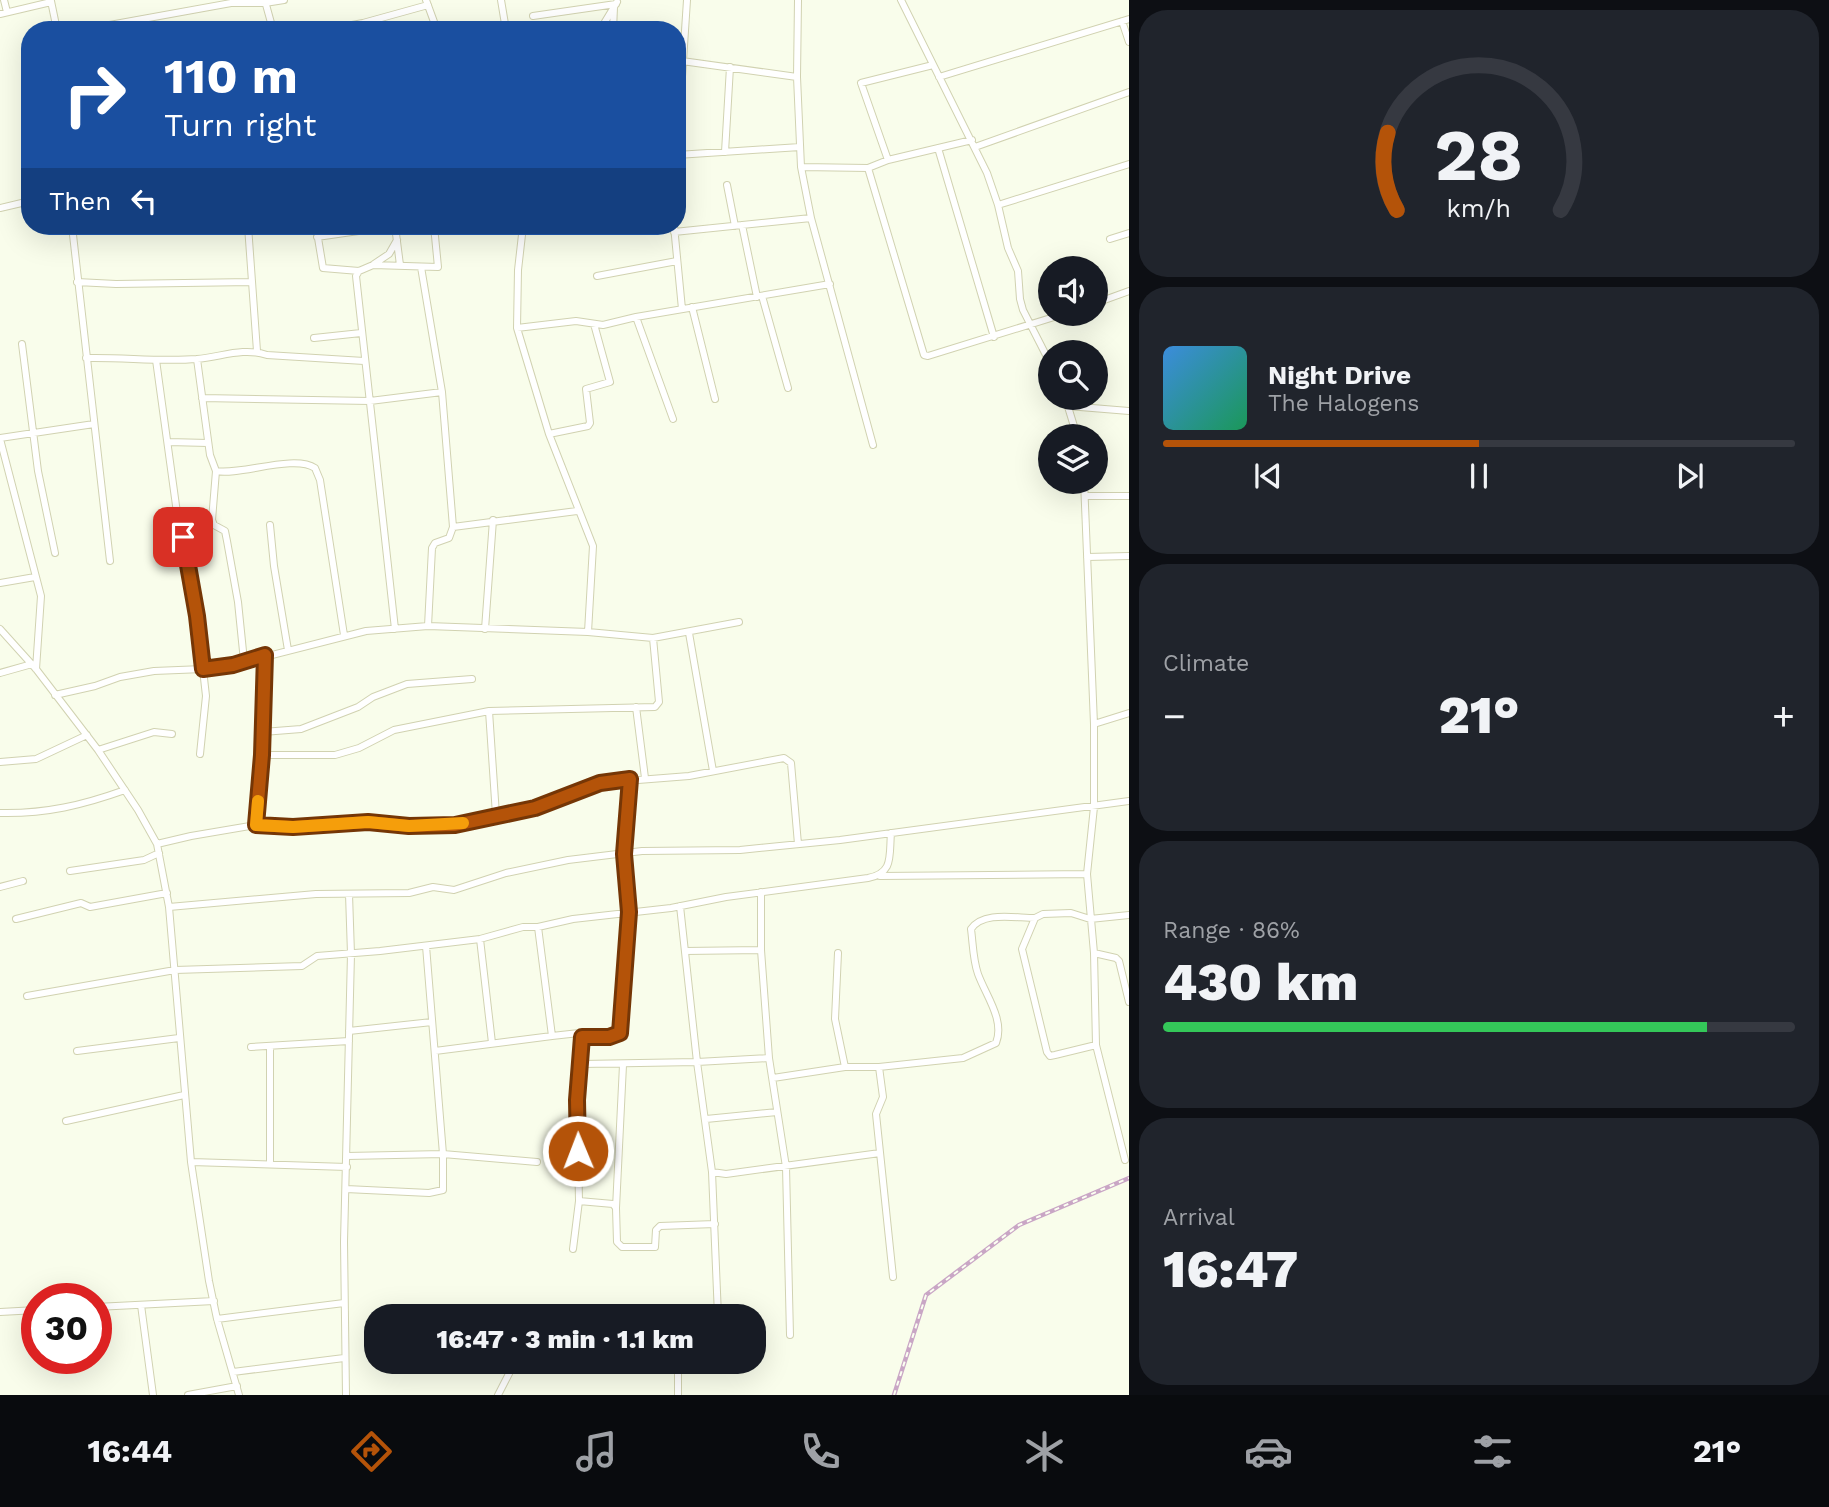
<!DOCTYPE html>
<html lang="en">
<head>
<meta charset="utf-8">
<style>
	body { margin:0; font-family:"Work Sans",sans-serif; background:#20242c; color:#f1f3f6; height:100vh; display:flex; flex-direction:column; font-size:26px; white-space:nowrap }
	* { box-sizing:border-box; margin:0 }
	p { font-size:23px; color:#9ea1a6 }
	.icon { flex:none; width:38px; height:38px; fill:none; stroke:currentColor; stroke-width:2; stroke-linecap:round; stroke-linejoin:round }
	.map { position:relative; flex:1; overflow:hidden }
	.drawer { display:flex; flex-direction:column; gap:10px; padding:10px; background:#0d0f14; width:700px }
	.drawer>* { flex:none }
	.top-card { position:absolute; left:21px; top:21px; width:665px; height:214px; border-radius:28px; box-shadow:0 7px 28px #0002; background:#1a4fa0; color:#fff; overflow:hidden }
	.buttons { position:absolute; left:1038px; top:256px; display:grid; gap:14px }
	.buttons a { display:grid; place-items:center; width:70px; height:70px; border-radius:50%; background:#171b24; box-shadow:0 7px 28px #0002; font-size:35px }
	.speed { position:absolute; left:21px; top:1283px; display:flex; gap:14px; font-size:35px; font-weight:700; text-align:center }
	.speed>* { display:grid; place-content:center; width:91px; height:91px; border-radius:50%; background:#171b24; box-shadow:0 7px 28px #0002; line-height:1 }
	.speed .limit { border:10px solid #d22; background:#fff; color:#111 }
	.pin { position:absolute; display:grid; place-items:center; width:60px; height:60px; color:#fff; margin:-30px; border-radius:14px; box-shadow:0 4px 10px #0006 }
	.me { position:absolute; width:77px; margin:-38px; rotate:359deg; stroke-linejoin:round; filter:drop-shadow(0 0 5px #0008) }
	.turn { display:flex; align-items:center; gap:24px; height:147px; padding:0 28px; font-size:32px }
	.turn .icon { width:91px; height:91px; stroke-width:2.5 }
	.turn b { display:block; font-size:49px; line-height:60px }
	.then { display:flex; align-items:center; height:66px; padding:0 28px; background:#0003; gap:14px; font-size:26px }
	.big { font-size:52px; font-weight:800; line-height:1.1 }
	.drawer .widget { flex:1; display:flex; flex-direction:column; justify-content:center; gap:10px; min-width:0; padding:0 24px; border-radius:28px; background:#20242c }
	.drawer .dial { align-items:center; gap:0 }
	.dial svg { height:182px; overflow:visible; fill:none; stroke:#363941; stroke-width:7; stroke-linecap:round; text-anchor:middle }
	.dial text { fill:#f1f3f6; stroke:none }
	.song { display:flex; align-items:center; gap:21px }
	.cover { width:84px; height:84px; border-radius:10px; background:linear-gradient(135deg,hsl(210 70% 55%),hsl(150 70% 35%)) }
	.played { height:7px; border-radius:4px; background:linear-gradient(90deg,#b45309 50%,#363941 50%) }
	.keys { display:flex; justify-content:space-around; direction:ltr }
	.heat { display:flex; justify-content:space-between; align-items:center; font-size:38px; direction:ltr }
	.charge { height:10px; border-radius:5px; background:linear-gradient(90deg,#34c759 86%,#363941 0) }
	.trip { position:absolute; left:364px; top:1304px; width:402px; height:70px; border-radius:28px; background:#171b24; box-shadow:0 7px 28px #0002; font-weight:800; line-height:70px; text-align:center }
	.tabs { display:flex; height:112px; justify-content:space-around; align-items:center; background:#090b0e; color:#9ea1a6 }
	.tabs .icon { width:49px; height:49px }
	.tabs .current { color:#b45309 }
	.tabs b { font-size:32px; color:#f1f3f6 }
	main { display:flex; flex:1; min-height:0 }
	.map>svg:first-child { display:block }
</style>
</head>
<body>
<main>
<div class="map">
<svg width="1129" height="1395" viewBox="0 0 1129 1395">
	<rect width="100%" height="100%" fill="#f9fdeb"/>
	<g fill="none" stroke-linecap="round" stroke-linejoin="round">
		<!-- street casing -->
		<g stroke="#d1d2b1" stroke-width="8">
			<path id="street" d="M4,0L7,12
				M426,0L437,30
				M501,0L506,30
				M798,0L797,77L801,167L811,218L873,445
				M901,0L987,173L998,205L1008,248L1018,271L1020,299L1023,310L1050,363
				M51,1L57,30
				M265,1L273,30
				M0,14L51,2
				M533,16L616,4
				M1122,21L1129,42
				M82,30L231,3H265L284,0
				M325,30L363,23L428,5
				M600,30L617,2
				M613,30L614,7
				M682,61L797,77
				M939,77L1129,19
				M975,147L1129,92
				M938,148L994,337
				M725,152L730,67
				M677,153L687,0
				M677,155L800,147
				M888,160L972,140
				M801,167L868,168L924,355L928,356L1067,313
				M868,168L888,160L861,83L933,65
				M727,185L735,226
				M998,205L1129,164
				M0,208L30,201
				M742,225L757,297
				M72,226L110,561
				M248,226L257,351
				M316,226L323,268L359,271L373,265L438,267L434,226
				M395,226L400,265
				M523,226L518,270L517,328L549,434L593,546L588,632
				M674,226L682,309
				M674,232L811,218
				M317,237L393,226
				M1110,239L1129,233
				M374,264L389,254L397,240
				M421,267L442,392L453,527L449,538L435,543L432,548L428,626
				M359,271L356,276L395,629
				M597,276L677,261
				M77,282L116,284L252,282
				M762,296L788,388
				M1096,303L1129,291
				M692,307L715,399
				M636,317L673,419
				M517,328L576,321L603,325L636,317L830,284
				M314,338L361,333
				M22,344L38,471L55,553
				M86,358C123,357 160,362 197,359C221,357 243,347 267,355L364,361
				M197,359L210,455L216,471L212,520L214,525L225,531L227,541L238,602L244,661
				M156,360L178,520L185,546L197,616L206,696L200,754
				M1065,397L1077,436
				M202,398L370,401L442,392
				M1068,406L1129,411
				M549,434L588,426L590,423L586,389L610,382L594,324
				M0,438L94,424
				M0,439L41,596L36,669
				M168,442L208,443
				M216,471C239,476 294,454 315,468L320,480L344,635
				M1086,496H1129
				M270,525L274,566L288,650
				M453,527L577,511
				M1087,557L1129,556
				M0,583L35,577
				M0,629L36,669L98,750L138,810L157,844L169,907L191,1162L209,1281L217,1319L239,1395
				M485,629L493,520
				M689,633L713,771
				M0,673L32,664
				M55,695L95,686L120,677L154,671L203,669L233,665L366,631L428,626L588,632L653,638L739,622
				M636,707L645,778
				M489,711L496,815
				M1094,724L1129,713
				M263,732L301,729L358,707L373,697L407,684L472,679
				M98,750L154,732L172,734
				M262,755H335L359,748L394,730L489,711L655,707L659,702L653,638
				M0,762L36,759L87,735
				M0,813C46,814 83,805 125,790
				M256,825L262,755L265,655
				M157,844L191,836L256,825L293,827L368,822L409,826L455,825L535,808L600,783L689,776L784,758L791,763L798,844
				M70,871L144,860L159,853
				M1087,874L1094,953L1116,958L1119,961L1129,1002
				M880,876L1087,874L1094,807V724L1084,481
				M0,887L23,881
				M761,892V950L769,1058L786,1167L790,1335
				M680,906L697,1062L769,1058
				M169,907L316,894L409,893L433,887L454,890L506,873L568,860L642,851L740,850L840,840L1129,801
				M16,919L81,903L90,907L167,893
				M538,927L552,1036L579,1033L582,1037H609L620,1033L629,912L624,854L630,779
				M480,939L492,1043
				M685,951L761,950
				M838,953L835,1019L845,1067
				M1094,953L1096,1045L1125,1160
				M27,996L175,970L302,966L317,956L380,951L480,939L523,927H538L573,919L671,908L726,897L868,878C894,873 889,856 891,833
				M349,1031L432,1022
				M1096,1045L1055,1055L1050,1056L1047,1052L1022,949L1035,918L1043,914L1071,913L1090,919L1129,915
				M251,1047L349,1041
				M77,1051L179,1038
				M435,1051L552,1036
				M582,1064L697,1062L712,1172L718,1316
				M879,1067L883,1097L876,1114L893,1277
				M773,1078L845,1067H879L963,1058L996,1043C1005,1020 986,996 978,974C973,960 973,944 971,929C983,911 1015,918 1035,918
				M706,1119L777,1112
				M66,1121L184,1095
				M347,1156L443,1154L537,1162
				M191,1162L347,1167
				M270,1164V1046
				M712,1172L726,1174L880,1153
				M346,1189L429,1193L443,1190V1154L426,946
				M579,1201L613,1204L616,1208L617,1242L622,1247H655L656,1230L660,1226L715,1224
				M616,1208L623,1065
				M573,1249L579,1201L577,1100L582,1037
				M141,1305L153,1395
				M96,1307L214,1301
				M0,1312L37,1310
				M217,1319L344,1303
				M678,1362V1395
				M233,1372L344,1358
				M188,1395L237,1386
				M346,1395L344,1242L351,954L349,894
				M498,1395L515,1362"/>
		</g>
		<!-- street -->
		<use href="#street" stroke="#fff" stroke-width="6"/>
		<!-- rail casing -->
		<g stroke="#c9a6c5" stroke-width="4.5">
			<path id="rail" d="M894,1395L926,1295L1019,1225L1129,1178"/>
		</g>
		<!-- rail -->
		<use href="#rail" stroke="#fcfff2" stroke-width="2" stroke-dasharray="5" stroke-linecap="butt"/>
	</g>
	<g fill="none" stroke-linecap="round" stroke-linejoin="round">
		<!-- route casing -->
		<g stroke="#753606" stroke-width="18">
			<path id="route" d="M183,537L197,616L203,669L233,665L265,655L262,755L256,825L293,827L368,822L409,826L455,825L535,808L600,783L630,779L624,854L629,912L620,1033L609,1037H582L577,1100L578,1151"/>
		</g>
		<!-- route -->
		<use href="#route" stroke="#b45309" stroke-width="12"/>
		<!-- slow -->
		<path stroke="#f59e0b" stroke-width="12" d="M258,801L256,825L293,827L368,822L409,826L463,823"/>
	</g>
</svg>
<div class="buttons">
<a><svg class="icon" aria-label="sound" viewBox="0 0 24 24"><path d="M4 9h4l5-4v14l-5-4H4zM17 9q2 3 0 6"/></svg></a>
<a><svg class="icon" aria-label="search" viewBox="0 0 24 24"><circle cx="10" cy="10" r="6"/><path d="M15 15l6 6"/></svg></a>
<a><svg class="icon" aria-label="layers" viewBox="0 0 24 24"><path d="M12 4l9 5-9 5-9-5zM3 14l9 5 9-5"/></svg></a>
</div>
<div class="speed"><div class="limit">30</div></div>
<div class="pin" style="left:183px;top:537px;background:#d93025"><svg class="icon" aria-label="arrive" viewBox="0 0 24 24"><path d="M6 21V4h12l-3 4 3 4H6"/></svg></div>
<svg class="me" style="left:578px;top:1151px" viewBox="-20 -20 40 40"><circle r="17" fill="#b45309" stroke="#fff" stroke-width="3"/><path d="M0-11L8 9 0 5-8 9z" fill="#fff"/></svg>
<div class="trip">16:47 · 3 min · 1.1 km</div>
<div class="top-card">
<div class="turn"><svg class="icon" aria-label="right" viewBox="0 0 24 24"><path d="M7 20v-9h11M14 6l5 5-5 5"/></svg><div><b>110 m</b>Turn right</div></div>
<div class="then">Then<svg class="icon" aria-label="left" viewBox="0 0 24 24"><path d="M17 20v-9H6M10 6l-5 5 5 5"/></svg></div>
</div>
</div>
<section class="drawer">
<div class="widget dial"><svg viewBox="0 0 100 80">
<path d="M14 69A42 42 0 1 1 86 69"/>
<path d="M14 69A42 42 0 0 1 10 35" stroke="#b45309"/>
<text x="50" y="56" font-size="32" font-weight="700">28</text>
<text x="50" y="72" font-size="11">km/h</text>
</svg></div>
<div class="widget">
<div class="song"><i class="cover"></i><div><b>Night Drive</b><p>The Halogens</p></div></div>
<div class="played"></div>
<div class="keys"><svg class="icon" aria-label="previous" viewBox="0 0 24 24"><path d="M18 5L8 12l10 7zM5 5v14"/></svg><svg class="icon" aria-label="pause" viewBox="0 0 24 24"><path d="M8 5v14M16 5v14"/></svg><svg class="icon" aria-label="next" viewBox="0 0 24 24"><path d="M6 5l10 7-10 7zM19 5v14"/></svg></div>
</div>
<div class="widget"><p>Climate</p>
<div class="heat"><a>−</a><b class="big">21°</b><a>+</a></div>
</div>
<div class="widget"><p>Range · 86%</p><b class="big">430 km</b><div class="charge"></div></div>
<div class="widget"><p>Arrival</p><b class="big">16:47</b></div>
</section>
</main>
<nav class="tabs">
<b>16:44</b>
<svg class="icon current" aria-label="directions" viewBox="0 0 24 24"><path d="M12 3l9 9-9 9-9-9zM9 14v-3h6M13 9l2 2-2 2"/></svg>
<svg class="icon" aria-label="music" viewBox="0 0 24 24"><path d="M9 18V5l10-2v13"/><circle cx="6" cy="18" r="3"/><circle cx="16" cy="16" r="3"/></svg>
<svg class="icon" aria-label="phone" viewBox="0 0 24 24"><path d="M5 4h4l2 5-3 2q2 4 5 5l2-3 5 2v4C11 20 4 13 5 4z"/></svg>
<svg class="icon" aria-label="climate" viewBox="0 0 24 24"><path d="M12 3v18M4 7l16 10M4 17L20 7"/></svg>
<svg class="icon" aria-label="car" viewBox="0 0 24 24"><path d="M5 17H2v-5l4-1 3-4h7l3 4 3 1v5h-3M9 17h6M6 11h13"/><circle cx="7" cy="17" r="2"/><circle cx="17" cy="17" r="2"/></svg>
<svg class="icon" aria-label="filters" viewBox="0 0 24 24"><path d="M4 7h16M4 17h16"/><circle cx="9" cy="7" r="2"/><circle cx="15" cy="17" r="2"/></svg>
<b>21°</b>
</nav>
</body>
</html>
